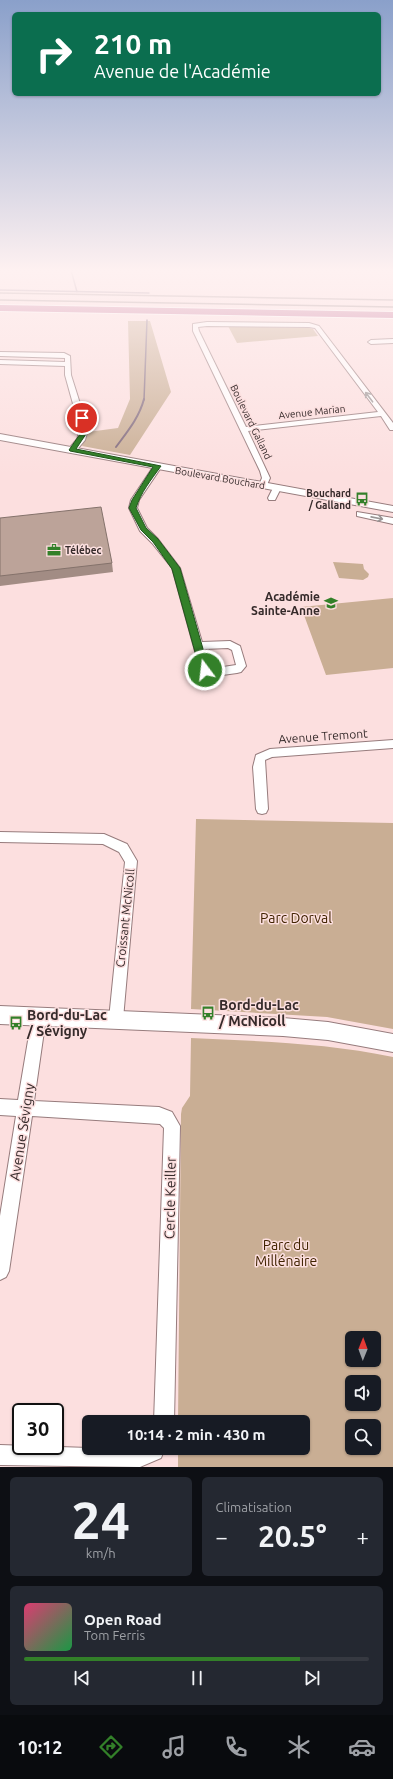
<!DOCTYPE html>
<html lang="fr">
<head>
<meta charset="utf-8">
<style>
	body { margin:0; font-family:Ubuntu,sans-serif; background:#242831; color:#f1f3f6; height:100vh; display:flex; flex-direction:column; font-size:15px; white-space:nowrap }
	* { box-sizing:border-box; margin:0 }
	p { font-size:13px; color:#9ea1a6 }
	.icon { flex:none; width:22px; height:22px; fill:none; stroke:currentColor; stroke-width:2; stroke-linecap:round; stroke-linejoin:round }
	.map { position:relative; height:1467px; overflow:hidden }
	.side { display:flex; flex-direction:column; gap:10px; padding:10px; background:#0d0f14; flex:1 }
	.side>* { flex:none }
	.top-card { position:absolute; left:12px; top:12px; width:369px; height:84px; border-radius:6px; box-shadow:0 1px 3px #0004; background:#0b6e4f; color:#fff; overflow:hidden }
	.needle { width:26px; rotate:1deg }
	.controls { position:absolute; left:345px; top:1331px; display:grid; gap:8px }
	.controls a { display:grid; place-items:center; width:36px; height:36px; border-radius:6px; background:#171b24; box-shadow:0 1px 3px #0004; font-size:20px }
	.speed { position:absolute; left:12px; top:1403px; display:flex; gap:8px; font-size:20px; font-weight:700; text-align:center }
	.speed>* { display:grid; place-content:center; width:52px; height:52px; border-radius:50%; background:#171b24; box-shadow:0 1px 3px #0004; line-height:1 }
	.speed .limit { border:2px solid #111; border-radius:6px; background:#fff; color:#111 }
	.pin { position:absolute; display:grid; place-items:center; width:34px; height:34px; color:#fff; margin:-17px; border:2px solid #fff; border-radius:50%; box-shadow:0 1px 4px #0007 }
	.me { position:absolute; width:44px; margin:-22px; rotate:345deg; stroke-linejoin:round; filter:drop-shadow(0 0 3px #0008) }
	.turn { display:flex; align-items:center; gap:14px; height:84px; padding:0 16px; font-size:18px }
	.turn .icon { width:52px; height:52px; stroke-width:2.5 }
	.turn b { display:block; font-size:28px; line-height:34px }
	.big { font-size:30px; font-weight:700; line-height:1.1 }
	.side .widget { flex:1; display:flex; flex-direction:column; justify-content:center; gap:6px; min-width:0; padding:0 14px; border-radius:6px; background:#242831 }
	.side .dial { align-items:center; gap:0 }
	.dial b { font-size:52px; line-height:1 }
	.song { display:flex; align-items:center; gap:12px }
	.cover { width:48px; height:48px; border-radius:6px; background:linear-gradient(135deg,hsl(340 70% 55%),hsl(140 70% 35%)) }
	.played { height:4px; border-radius:2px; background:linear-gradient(90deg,#338029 80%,#363941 80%) }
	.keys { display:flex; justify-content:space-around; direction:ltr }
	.heat { display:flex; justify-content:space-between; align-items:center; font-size:22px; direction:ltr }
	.side .tiles { flex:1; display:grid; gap:10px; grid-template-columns:1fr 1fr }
	.widget:last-child { grid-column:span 2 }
	.trip { position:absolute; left:82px; top:1415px; width:228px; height:40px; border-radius:6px; background:#171b24; box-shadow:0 1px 3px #0004; font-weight:700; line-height:40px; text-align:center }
	.tabs { display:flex; height:64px; justify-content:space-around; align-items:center; background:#090b0e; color:#9ea1a6 }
	.tabs .icon { width:28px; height:28px }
	.tabs .current { color:#338029 }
	.tabs b { font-size:18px; color:#f1f3f6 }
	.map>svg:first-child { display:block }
</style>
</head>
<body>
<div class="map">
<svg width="393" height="1467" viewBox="0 0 393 1467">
	<rect width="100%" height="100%" fill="#fcdfdf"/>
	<!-- green -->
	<path fill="#c9ae94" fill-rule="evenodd" d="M128,321H150L171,392L130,455L82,446L88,432L118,428L130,399Z
		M228,326L309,328L313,329L318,336L237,343Z
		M333,562L363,564L364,569L369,574L368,577L363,580L339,578Z
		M393,598V668L326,675L301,607Z
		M196,819L393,823V1029L327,1017L191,1009Z
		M191,1038C259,1041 327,1043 393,1057V1467H178V1448H303V1422H178L181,1114L182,1108L190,1096ZM352,1338H374V1360H352ZM352,1382H374V1404H352ZM352,1426H374V1448H352Z"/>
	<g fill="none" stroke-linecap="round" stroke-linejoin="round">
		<!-- stream-far1 -->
		<path stroke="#7e687b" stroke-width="1.5" d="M71,270L77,292
			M0,290L149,293
			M144,400L147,320"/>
		<!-- stream -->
		<path stroke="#7e687b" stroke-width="2" d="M116,447C127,432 139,418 144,399"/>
		<!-- minor casing -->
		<g stroke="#977c7d" stroke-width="2">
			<path id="minor" d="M207,322L309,323L319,326L393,423V430H390L381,416L248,431L270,478L266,487H260L259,485L262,478L260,471L193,331V324ZM207,326L309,327L315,328L378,412L246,427L199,331L198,327Z
				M393,339V343L371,344L368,342L371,340Z
				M0,352L64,353L70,356L71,375L88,429L85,440L75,452H69L68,450L77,439L80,429L65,375V366L0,364V360L65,362V358L0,356Z
				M155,464H158L162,466L139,500L137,508L147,528L158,539L180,568L202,642L230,641L240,646L246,666L241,672L237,673L208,677L201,673L172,568L152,543L140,531L129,508L131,500ZM228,648L232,650L236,665L210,669L204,649Z
				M274,486H277L281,488L275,500H269L268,498Z
				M357,512L393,518V524L357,516Z
				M393,740V748L272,757L265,760L268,809L266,813L262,814L258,813L256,809L253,767L256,755L270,749Z
				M0,832L104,834L127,844L137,861L123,1019L121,1024L116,1026L111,1024L109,1019L125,862L119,852L103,844L0,842Z
				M39,1010L44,1012L46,1017L34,1101L159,1107L172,1112L180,1126L174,1422H154L164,1128L160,1124L32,1116L9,1271L6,1277L0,1280V1216L16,1116L0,1115V1099L18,1100L32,1017L34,1012Z
				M0,1445L89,1448H165L161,1458L140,1467L0,1465Z"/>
		</g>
		<!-- tertiary casing -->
		<g stroke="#977c7d" stroke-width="2">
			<path id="tertiary" d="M0,1006L283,1018L328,1022L393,1034V1052L328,1040L283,1036L0,1024Z"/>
		</g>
		<!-- secondary casing -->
		<g stroke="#977c7d" stroke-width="2">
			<path id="secondary" d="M0,434L393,506V512L0,440Z"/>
		</g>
		<!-- motorway casing -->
		<g stroke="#fff" stroke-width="2">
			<path id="motorway" d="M0,305L393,312V318L0,311Z"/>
		</g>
		<!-- minor -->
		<use href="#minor" fill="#fff" fill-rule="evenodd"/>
		<!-- tertiary -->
		<use href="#tertiary" fill="#fff" fill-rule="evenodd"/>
		<!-- secondary -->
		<use href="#secondary" fill="#fff" fill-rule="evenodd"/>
		<!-- motorway -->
		<use href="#motorway" fill="#be648f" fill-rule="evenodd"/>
		<!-- rail -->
		<path stroke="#887676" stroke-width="1.5" d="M0,293L393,300
			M0,300L393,307"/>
	</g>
	<!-- wall -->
	<path fill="#a28c84" d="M0,518L112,563L113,572L0,586Z"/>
	<!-- building -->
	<path fill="#bca399" stroke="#84726b" d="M101,507L112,563L0,576V518Z"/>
	<!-- one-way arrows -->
	<defs><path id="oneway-shaft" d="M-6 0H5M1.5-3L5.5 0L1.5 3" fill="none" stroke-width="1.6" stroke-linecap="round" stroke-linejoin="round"/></defs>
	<g stroke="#9a9595">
		<use href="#oneway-shaft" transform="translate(369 397) rotate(-127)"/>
		<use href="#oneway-shaft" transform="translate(377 518) rotate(11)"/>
	</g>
	<!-- sky -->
	<linearGradient id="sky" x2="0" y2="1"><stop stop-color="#8aa0ca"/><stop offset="0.57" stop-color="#fef1f1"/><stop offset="1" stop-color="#fef1f1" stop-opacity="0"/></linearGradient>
	<rect width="393" height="475" fill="url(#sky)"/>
	<!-- route -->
	<path fill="#338029" stroke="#21531b" d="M80,417L85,418L86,434L76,449L161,466C151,480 141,492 136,508L146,528L158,539L180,568L209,670L208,672H202L200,670L172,569L153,542L141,530L129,508L132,500L153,467L70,451L69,450L80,434Z"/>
	<!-- icons -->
	<defs>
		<g id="bus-bare" transform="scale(1.08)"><path d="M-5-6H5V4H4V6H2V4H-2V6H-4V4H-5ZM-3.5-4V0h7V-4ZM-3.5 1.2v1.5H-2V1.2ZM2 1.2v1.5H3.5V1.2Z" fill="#338029" stroke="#fcdfdf" stroke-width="2.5" paint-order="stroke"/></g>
		<g id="office-bare" transform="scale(1.08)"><path d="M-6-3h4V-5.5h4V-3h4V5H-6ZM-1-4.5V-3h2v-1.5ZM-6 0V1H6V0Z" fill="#338029" stroke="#fcdfdf" stroke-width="2.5" paint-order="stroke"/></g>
		<g id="school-bare" transform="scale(1.08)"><path d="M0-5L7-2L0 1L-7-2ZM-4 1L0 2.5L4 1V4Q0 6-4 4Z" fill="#338029" stroke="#fcdfdf" stroke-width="2.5" paint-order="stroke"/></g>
	</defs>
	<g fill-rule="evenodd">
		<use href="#bus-bare" x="362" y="499"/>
		<use href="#office-bare" x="54" y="550"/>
		<use href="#school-bare" x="331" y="603"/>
		<use href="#bus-bare" x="208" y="1013"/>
		<use href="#bus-bare" x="16" y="1023"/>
	</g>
	<g text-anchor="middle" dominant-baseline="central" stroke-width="3" stroke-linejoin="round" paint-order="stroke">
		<!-- far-street labels -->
		<g font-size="10" fill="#362b2b" stroke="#fcdfdf">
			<text transform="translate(312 412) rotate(-6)">Avenue Marian</text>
			<text transform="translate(251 422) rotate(64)">Boulevard Galland</text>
			<text transform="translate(220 478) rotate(10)">Boulevard Bouchard</text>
		</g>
		<!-- far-poi labels -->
		<g font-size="10" font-weight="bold" fill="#362b2b" stroke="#fcdfdf" text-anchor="end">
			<text x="351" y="493">Bouchard<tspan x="351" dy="12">/ Galland</tspan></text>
			<text x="65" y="550" text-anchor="start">Télébec</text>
		</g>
		<!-- poi labels -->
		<g font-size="12" font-weight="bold" fill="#362b2b" stroke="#fcdfdf" text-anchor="end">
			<text x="320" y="596">Académie<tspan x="320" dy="14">Sainte-Anne</tspan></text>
		</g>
		<!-- street labels -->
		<g font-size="12" fill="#362b2b" stroke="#fcdfdf">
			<text transform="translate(323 736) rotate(-4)">Avenue Tremont</text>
			<text transform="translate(125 918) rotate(-84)">Croissant McNicoll</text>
		</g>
		<!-- near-park labels -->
		<g font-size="14" fill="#402300" stroke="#fcdfdf">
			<text x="296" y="918">Parc Dorval</text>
			<text x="286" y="1245">Parc du<tspan x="286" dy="16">Millénaire</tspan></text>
		</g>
		<!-- near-poi labels -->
		<g font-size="14" font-weight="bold" fill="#362b2b" stroke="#fcdfdf" text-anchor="start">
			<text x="219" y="1005">Bord-du-Lac<tspan x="219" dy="16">/ McNicoll</tspan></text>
			<text x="27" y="1015">Bord-du-Lac<tspan x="27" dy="16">/ Sévigny</tspan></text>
		</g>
		<!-- near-street labels -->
		<g font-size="14" fill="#362b2b" stroke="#fcdfdf">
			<text transform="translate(22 1132) rotate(-81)">Avenue Sévigny</text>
			<text transform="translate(170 1198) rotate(-89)">Cercle Keiller</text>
		</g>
	</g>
</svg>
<div class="controls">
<a><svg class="needle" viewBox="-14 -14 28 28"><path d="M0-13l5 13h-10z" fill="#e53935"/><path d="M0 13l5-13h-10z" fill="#9ea1a6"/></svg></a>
<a><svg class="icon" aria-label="sound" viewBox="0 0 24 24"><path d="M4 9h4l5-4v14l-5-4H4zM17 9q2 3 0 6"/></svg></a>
<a><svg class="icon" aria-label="search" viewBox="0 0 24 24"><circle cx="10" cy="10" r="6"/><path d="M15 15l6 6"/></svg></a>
</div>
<div class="speed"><div class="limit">30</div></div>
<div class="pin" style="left:82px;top:418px;background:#d93025"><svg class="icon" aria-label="arrive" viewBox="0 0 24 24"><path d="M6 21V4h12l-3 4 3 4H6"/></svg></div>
<svg class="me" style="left:205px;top:670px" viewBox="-20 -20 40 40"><circle r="17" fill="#338029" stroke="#fff" stroke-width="3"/><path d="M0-11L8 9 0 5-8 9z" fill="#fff"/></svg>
<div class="trip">10:14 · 2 min · 430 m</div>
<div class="top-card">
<div class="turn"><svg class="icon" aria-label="right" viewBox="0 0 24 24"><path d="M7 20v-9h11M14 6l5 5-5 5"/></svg><div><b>210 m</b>Avenue de l'Académie</div></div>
</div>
</div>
<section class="side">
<div class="tiles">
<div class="widget dial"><b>24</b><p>km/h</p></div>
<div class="widget"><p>Climatisation</p>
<div class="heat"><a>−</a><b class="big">20.5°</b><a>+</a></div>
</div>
<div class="widget">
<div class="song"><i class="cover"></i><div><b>Open Road</b><p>Tom Ferris</p></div></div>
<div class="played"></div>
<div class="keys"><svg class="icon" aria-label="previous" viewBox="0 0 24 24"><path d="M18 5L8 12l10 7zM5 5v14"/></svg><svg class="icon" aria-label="pause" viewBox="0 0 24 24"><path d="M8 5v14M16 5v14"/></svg><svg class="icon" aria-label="next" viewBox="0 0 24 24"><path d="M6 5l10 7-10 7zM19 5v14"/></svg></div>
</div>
</div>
</section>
<nav class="tabs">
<b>10:12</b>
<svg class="icon current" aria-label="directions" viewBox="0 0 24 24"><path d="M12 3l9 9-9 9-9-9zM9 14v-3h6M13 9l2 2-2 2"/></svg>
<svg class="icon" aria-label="music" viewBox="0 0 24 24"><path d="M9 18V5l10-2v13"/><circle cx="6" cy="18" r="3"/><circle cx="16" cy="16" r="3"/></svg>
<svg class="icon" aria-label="phone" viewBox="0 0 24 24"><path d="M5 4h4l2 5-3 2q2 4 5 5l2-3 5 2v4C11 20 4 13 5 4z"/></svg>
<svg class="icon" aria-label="climate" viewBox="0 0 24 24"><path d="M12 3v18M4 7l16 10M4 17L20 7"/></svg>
<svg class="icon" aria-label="car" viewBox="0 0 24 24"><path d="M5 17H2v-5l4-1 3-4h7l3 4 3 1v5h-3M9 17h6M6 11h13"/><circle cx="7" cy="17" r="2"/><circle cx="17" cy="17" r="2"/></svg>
</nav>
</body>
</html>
